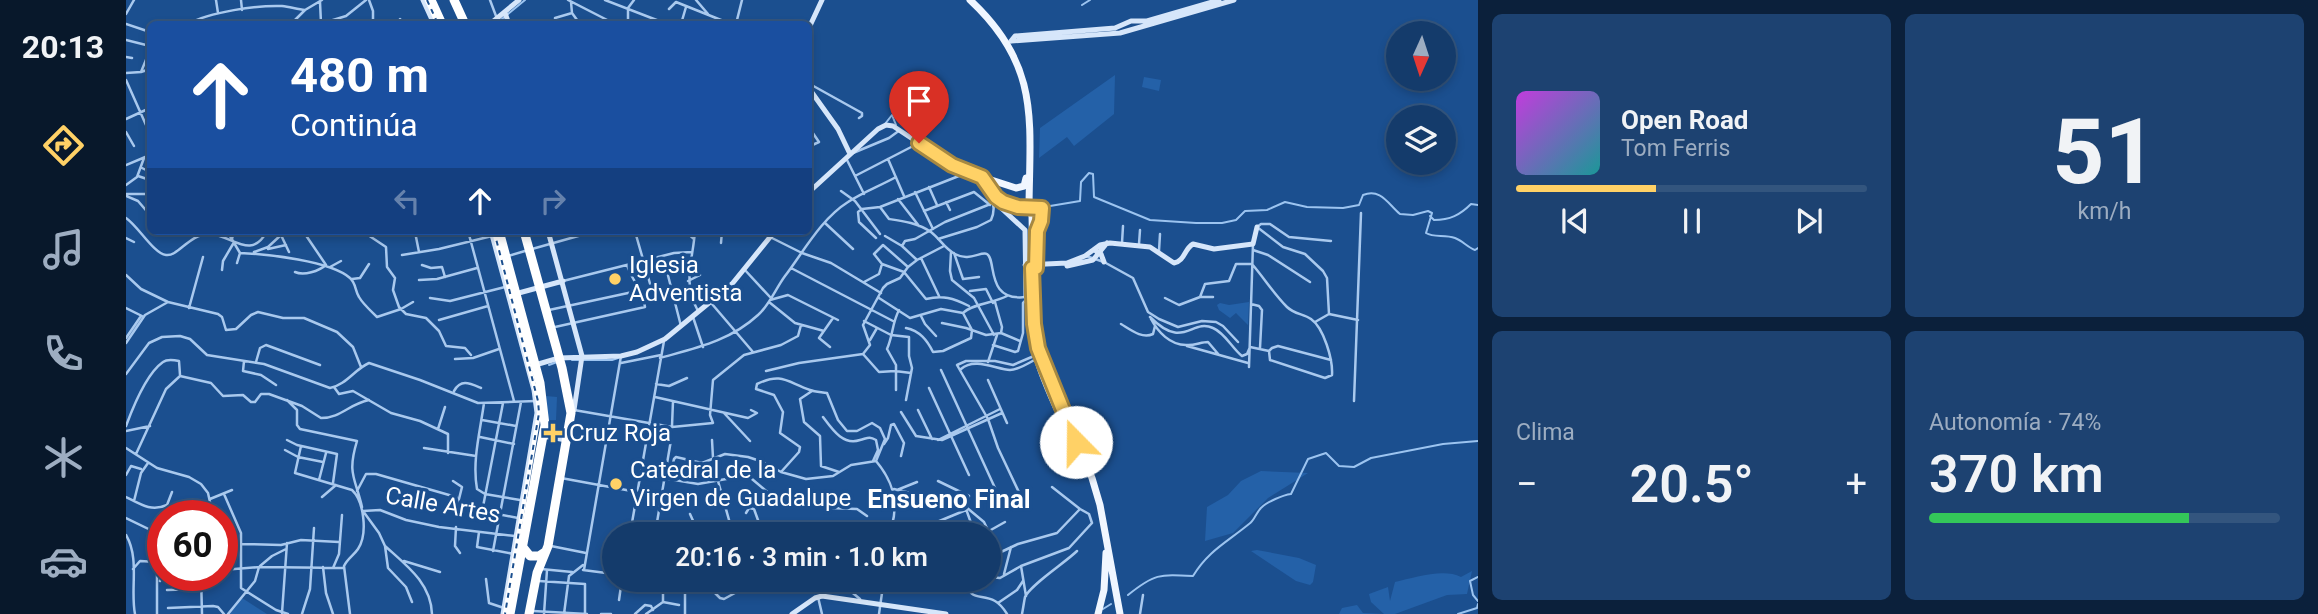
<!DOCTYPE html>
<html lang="es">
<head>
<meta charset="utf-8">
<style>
	body { margin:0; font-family:Roboto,sans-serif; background:#1d4271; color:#f1f3f6; height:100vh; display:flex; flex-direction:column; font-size:26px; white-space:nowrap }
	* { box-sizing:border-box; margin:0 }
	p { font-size:23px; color:#9dadc1 }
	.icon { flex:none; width:38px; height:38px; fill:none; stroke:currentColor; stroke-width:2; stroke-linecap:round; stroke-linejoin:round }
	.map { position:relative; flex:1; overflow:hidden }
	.drawer { display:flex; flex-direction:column; gap:14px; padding:14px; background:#0b203b; width:840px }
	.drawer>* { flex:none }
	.banner { position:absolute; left:21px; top:21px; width:665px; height:214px; border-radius:10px; box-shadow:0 4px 10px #0003,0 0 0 2px #33557e; background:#1a4fa0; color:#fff; overflow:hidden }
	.needle { width:46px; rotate:183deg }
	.controls { position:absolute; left:1260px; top:21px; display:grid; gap:14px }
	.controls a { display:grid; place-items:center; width:70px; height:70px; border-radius:50%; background:#143b6b; box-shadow:0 4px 10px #0003,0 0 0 2px #33557e; font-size:35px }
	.speed { position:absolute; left:21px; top:500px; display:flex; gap:14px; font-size:35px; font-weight:700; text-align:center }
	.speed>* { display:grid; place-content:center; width:91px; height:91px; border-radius:50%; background:#143b6b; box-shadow:0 4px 10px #0003,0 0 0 2px #33557e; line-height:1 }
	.speed .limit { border:10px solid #d22; background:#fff; color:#111 }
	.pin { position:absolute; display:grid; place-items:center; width:60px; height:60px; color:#fff; margin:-72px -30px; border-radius:50% 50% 50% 0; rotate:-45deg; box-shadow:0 0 7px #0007 }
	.pin .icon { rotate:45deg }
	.me { position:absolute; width:77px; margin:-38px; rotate:338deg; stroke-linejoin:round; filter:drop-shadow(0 0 5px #0008) }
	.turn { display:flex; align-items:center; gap:24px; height:147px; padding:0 28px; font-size:32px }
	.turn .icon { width:91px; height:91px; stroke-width:2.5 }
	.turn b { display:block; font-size:49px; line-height:60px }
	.lanes { display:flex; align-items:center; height:66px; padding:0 28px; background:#0003; justify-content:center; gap:35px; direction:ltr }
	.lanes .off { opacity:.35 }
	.big { font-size:52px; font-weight:600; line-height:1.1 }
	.drawer .widget { flex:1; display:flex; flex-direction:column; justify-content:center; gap:10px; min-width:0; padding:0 24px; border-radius:10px; background:#1d4271 }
	.drawer .dial { align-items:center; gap:0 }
	.dial b { font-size:91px; line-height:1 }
	.song { display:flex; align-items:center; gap:21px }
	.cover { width:84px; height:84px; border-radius:10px; background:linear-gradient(135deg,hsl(290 70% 55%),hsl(180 70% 35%)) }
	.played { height:7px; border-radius:4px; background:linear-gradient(90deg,#ffd166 40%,#33557e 40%) }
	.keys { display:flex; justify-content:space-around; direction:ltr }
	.heat { display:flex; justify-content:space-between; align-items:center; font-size:38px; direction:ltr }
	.charge { height:10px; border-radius:5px; background:linear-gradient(90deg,#34c759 74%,#33557e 0) }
	.drawer .tiles { flex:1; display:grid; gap:14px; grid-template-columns:repeat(2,1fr) }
	.trip { position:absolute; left:476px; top:522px; width:399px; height:70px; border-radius:35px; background:#143b6b; box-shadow:0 4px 10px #0003,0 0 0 2px #33557e; font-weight:600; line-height:70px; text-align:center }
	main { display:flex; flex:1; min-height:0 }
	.dock { display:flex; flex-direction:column; width:126px; justify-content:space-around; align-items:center; background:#08182b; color:#9dadc1 }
	.dock .icon { width:49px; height:49px }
	.dock .on { color:#ffd166 }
	.dock b { font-size:32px; color:#f1f3f6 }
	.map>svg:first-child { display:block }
</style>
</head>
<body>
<main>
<nav class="dock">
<b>20:13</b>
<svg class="icon on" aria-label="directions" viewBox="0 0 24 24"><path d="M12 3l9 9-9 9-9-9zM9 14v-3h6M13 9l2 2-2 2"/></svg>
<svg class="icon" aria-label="music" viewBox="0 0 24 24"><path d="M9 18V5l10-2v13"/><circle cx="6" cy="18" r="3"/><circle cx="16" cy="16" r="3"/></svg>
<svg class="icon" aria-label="phone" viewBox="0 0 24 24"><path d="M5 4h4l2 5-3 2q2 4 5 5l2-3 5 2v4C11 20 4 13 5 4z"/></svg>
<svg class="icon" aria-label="climate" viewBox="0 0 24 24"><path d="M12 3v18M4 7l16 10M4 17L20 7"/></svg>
<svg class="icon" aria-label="car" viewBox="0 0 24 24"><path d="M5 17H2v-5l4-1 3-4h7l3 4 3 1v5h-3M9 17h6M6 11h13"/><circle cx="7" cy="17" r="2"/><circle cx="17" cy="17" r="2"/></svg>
</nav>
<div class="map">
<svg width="1352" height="614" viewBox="0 0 1352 614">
	<rect width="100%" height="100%" fill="#1b4f8f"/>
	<!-- green -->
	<path fill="#2461a8" d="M989,75L988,114L948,146L941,137L913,158L914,128Z
		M1018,77L1035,80L1033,91L1016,87Z
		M807,98L811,109L786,117L782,106Z
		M1123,302L1122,325L1110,313L1104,318L1093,310L1091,305L1094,303L1103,305Z
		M420,396L431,397L430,420H421Z
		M1135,471L1182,473L1142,498L1107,533L1079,541L1081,507L1102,495L1115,481Z
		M1131,550L1173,558L1190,565L1187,582L1184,585L1170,581L1125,551Z
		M1346,571L1341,594L1321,595L1269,614H1213L1216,608L1231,605L1237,613L1258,614L1245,602L1243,594L1262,587L1264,601L1269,582C1288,578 1317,568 1335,577Z
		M116,598L141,614H101Z"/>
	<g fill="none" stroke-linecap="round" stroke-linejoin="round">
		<!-- stream -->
		<path stroke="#9cc4f0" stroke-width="2" d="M956,5L964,0
			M370,24L399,0
			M759,124L766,115L770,125
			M918,207L954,201L955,182L963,173L967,174L968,197L1024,220L1070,223H1096L1110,220L1119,211L1141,210L1159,202L1181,207L1217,208L1233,205L1237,195C1255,188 1262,204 1274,214L1287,215L1302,211L1306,213L1300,233C1308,238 1319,234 1329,238C1337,241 1341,247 1349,250L1352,248
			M1304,216L1308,220C1324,220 1334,215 1345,204L1352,205
			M446,360H486L492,358
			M423,365L431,362
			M1352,577L1344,581L1347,595L1352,601
			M1002,595C1028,574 1033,574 1067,576C1082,551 1101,542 1123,524C1129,520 1130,512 1136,507C1141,502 1157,495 1165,494L1182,459L1200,453L1213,466L1228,467L1245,458L1317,444L1352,441
			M977,609L985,604
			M1332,614L1351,608L1352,604"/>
		<!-- street -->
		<path stroke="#a9c9ee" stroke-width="2.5" d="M90,0L92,13
			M115,0L116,10
			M243,0L247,11V24
			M364,0L370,16
			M442,0L489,24
			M479,0L541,24
			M570,0L582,14
			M194,2L195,23
			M445,2L446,13L454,24
			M502,8L508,0
			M543,9L550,2L605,24
			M0,14L8,0
			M274,19L277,24
			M0,24L24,32
			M62,24C83,12 132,5 156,6C164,7 171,9 179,10
			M165,24L179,10L196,0
			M194,24L220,16L240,0
			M430,24L429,18L446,13
			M502,24V8
			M555,24L560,7
			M610,24L616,0
			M0,40L24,46
			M0,57L6,58
			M15,72L24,50
			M0,73L15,72L24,69
			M0,80L24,134
			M682,83L736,113V116L733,118
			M0,119L24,108
			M682,126L693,142L682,147
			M0,132L8,146
			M727,153L763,138L774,130
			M762,159L778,196
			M721,160L738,194
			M0,165L24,155
			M16,168L24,172
			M12,176L24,180
			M729,176L791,144
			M0,185L11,177L18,158
			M803,187L811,205
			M715,191L729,201L754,234
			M789,192L807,229
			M0,194H24
			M0,196L12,201L24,215
			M772,199L793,226
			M820,202L824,210
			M754,207L763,219C777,221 792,223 805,232C814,239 819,249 829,254C843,262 855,251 861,254C871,260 859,302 900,297
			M798,211L848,192L864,205
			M0,218C12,226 28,254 40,255C52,257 63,234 83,234C105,234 125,262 141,231
			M699,223L727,249
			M1131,227L1157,247L1179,254L1197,271L1201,278L1203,314
			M1131,227L1135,224H1144L1163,237L1205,241
			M101,231L114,253C141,254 205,261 224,278C230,283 229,291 233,297C237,304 245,311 251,317L275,309L287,302
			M217,231L242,235L260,247L261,267L269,278L267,290L273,307L280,314L300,318L313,331L320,346L339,348L345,355
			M292,231L289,232L293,252
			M342,231L388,401
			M559,231L568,239
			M569,231C567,260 556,283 572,311
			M637,231L644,237L676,253L705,263L755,293
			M510,235L527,294L518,297
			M759,236L776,246L791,260
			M0,238L8,242
			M750,238L733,222L732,212L736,209L754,207L843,172
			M106,239L108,231
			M812,239L851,227L865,220C873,203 861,184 845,176V173
			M595,243L596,231
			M996,243L997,226
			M1013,244L1014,230
			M776,246L779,241L789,239L819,222L867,203
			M142,249L160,245
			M406,249L470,231
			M1127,250L1142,255L1184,282
			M1033,251L1034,234
			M128,252L142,247L155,235L163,252
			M825,252L824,271L826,280L848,298L868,335
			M828,253L837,279L853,277
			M276,255L313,249L366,236
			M382,256L399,251
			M537,256L555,326
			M960,256L978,262L1007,278L1022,312L1033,319L1052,327L1076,321L1090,322L1097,326L1112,342
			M795,258L813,296
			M111,263L114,253
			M296,265L305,268L316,267L319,277
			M204,267L215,261
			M782,267L757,245L748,254L756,264L778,272L800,299C817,295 827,298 843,306
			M665,268L767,321
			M618,269L644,297
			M96,270L97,261L107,244
			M169,272C178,276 193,271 200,265L177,231
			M0,275L15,289L42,302L92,314L96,317L100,330L110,329L125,315L132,312L157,318H178L211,332L227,347L235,367
			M226,279L234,278L243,264
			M293,280L311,279L351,268
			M437,281L548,253L566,252
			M562,281L574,275
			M738,282L753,274L756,264
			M844,291L860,289L867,303
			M1074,297L1079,284L1103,281L1110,264H1126C1138,278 1148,294 1161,307C1168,314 1178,314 1185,319C1198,328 1207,360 1206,375L1199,378L1144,360L1143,351L1146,348L1152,346L1205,360
			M304,298L324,301L379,287
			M753,298L784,318L815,309L837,313
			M1039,298L1053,305L1074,297H1087
			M644,300L662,295L712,320
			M643,302L669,323L698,331
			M869,302L876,327L875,333
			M586,304L627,352
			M1125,304L1133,306L1136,310L1134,348
			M0,308L16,316
			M63,308L77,257
			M423,310L516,290
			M837,313C845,304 868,303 881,296
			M1203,314L1232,320
			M795,316L799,324L810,336
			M567,317L577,347
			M1024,317C1058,351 1065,318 1087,328C1099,333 1106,348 1116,356L1121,354L1124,347L1143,351
			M1025,319C1032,332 1044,345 1060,345C1068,346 1075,342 1082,342L1093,355
			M313,320L362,306
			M738,321L765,335L783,337V356L786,368L780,400
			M1189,322L1203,314
			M816,323L840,328L860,335L875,333
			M995,324C1005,330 1016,339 1027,334L1029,326
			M429,327L519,307C517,290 506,281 501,265
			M780,328C794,331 801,340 807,352L817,351L845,338L846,330L837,313
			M875,333L894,341
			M0,338L15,316
			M744,340L751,328
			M0,343L19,315L42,302
			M867,345L889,352L892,351L897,333V303L900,300
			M1061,346L1122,363
			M704,347L693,338L707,318
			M737,354L744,345L737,325L757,288L761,284L774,278L782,267L791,260L818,246
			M737,354L753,372L769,371L785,373
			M534,358C570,348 604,341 632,315C643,306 650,288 659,276C678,251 695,219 722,202C737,192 754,186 770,177
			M329,359L347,358L373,349
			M118,361L117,371L135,375L150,385
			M130,362L134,348L140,345L194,365
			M862,362L871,335
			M495,363L535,355
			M1123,367L1127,244
			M835,369C848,357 870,369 884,370C892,370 903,363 910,359
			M815,370L869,488
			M640,371L673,363L737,354
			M0,374L23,343L36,337L54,336L64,339L81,355L138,364L204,388C220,385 229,369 243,363L294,380L352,403L410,401
			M54,376L85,383L97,396L117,395L125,402H129L135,394H143L176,406L195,418C215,418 223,404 243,400
			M862,380L881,423
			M530,384L543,386L561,378
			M208,387L213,394L227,391L265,413L294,421L322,434V453
			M803,388L843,475
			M770,390V365L761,349C767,336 766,323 773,310
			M328,391C335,379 343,383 355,388
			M686,391L674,399L678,422L694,436L695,466L713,472
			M529,397L622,418L631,413L625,410
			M161,400L171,410V425L174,429L231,441C221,474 229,477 236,507
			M1228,401L1235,213
			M358,403C354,432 346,461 351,489L359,494L394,500
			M448,410L546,427L587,423L584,415L587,380L618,355L655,345L672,336L675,325
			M792,410L806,439
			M775,412L790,436L816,440L876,413
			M598,413L624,441
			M697,417C706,429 717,446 734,440C742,438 743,436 750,440L752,450L747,461
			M356,420L390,426
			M0,426C7,407 20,374 37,362C41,359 48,360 53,361L54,375
			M546,426L547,401
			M312,429L319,407
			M0,431L24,426
			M354,437L388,444
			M161,440L171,445L211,454L207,483
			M586,440L587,458
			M812,440L874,409
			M758,444L762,438L765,425L768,424L778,443L775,456
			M175,446L169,473L226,490C238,501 242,534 232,549C228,555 221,559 218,566L224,614
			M0,448L31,468L63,477L75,484L82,493L87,516
			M298,448L350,456
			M159,450L172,457L197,462
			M10,454L40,389L54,376
			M750,461C766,480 773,500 766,525
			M655,472L673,452L674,447L654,433L657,412L648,395L630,389L631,384C656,372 661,382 684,390C689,392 695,392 701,393L712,420L721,431H731L746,423L754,428L759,439L750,461
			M514,474L572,484L617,476L626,479L646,496L657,501L704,508L731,509L741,516
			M0,475L5,466L15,469
			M435,478L511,492
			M543,478L548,459L550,457L576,463L599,454L622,457L637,462L655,472L680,479L707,476L725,465L750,461
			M193,480L200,453
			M327,481L336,487L333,499
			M592,481L607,534
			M812,481L843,496L840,509L849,534
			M926,487L954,509
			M768,489L840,507L858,522L871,549
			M771,490L791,482
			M231,491L240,474H250L330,497L336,507L392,518
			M98,494L115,533V588L150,610L162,614
			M0,497C14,504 25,512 41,505L46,492
			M196,497L210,485
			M84,499L106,490
			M8,501L15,473L22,463
			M899,505L872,448L862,419L831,365L840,361H869L887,365L908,356
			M356,512L377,403
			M620,513L623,508L628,509L637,534
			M564,514L573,534
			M69,516H72
			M0,518L37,536
			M586,523L589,534
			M330,527L329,546L334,553
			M24,531L23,536L31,550V614
			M863,531L879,522
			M353,532L351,547L388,554
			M96,533V558
			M504,534L538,341
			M529,534L545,440
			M714,534L724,530H763L765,526L811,522L840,510
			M781,534L785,530L799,534
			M835,534L836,532
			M0,535C14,559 4,589 9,614
			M116,544L155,545L175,540L213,542
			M259,546C280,565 305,583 306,614
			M425,546L460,553
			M367,551L395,402
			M863,559L871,549
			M278,561L314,572
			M134,566L146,556L160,549
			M895,566L900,596
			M197,567L200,593L207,614
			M207,568L213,554L216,515
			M7,569L14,561L31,562
			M415,569L446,572
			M96,570L134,567L217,568
			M457,570L488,574
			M458,570L495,356
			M878,574L885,547
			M75,576L76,614
			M863,577L874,578L895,566L943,548L966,523L963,514L954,509L931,533L892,544L875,552L871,549
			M360,579L363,603L378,608
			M559,579V614
			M584,579L596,588L599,586L598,579
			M710,579L734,599
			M839,579C844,603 854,593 869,601C874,604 878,609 881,614
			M34,581L37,573
			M413,581L459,584V614
			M520,581L537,586V601
			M772,581L789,584
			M580,584L594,598L598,599L618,588L638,585L661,590L683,579
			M518,587L521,579
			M771,589L773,579
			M41,590L75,589
			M559,591L580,584L584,579
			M692,597L696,614
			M493,600L496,579
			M286,602L280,587L262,568L259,546L253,533L237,511L254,510L280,520L313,527L389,536
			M872,603L891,590L897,581
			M42,608L87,606L92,607L98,614
			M407,611L461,614
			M156,613L161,543
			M102,614L129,581L133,567
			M176,614L184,589L188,528
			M418,614L421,570
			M438,614L443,576L457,565
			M475,614H485
			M509,614L519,605L525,606L527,610
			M520,614L537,602L553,605
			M753,614L758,579
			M896,614C897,609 898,602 899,597C904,585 940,562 951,551
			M1014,614L1017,595"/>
		<!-- secondary -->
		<path stroke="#d6e6fa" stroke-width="5" d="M297,0L308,24
			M379,13L383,24
			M364,24L393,0
			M682,30L696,0
			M885,41L994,33L1108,0
			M885,41L889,36L989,28L1005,21H1021L1093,0
			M682,87L712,129L724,154
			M682,193L752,129L760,125L767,126L826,165L856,177L870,197L877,202L892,207L916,208L910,250
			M870,197L874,207L899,230L900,297
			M365,231L408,390L411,413L377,614
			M422,231L456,356L448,410
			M970,251L975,254L978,262
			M899,265L941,263L959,256L974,245L984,243L1024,247L1048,263C1059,261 1058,249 1067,244L1088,249L1127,244L1131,227
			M941,266L967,260L981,243
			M389,294L437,281
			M409,365L433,358L495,356L511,352L539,339L606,284L649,231
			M416,436L441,440
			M666,614L689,598L696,596L820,614"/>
		<!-- primary -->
		<path stroke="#f0f6ff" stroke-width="7" d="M844,0C914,65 904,119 903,206
			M856,177L890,188L898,186L900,178
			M906,215L908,324L912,348L966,478L974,505L994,614
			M902,293C903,352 918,381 942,433L948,439
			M972,614L978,590L980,553"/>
		<!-- highway -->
		<path stroke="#fff" stroke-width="9" d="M305,0L316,24
			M328,0L339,24
			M373,231L414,383L419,425L384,614
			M398,231L436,368L445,413L422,546L411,573L403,614
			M396,546L404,556H413L419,552"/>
		<!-- rail casing -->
		<g stroke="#fff" stroke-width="4.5">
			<path id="rail" d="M301,0L312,24
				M368,231L412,401L413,413L379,614"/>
		</g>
		<!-- rail -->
		<use href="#rail" stroke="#1b4f8f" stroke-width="2" stroke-dasharray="5" stroke-linecap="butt"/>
		<!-- primary-bridge -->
		<path stroke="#f0f6ff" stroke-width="7" d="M906,215V206"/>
	</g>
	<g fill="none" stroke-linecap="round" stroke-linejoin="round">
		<!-- route casing -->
		<g stroke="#a68842" stroke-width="18">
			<path id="route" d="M793,143L826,165L856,177L870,197L877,202L892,207L916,208L915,221L911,231L910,268H906L908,324L912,348L950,442"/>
		</g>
		<!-- route -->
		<use href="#route" stroke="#ffd166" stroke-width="12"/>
	</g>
	<!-- markers -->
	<g fill="#ffd166" stroke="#1b4f8f" stroke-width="2.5">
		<circle cx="489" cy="279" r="7"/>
		<path d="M423.5 422.5h7v7h7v7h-7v7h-7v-7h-7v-7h7z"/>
		<circle cx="490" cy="484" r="7"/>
	</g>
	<g text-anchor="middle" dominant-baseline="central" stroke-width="7" stroke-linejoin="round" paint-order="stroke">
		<!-- poi labels -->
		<g font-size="24" fill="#fff" stroke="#1b4f8f" text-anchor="start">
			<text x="503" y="265">Iglesia<tspan x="503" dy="28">Adventista</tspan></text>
			<text x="443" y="433">Cruz Roja</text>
			<text x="504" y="470">Catedral de la<tspan x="504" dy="28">Virgen de Guadalupe</tspan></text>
		</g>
		<!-- street labels -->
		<g font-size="24" fill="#fff" stroke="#1b4f8f">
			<text transform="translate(317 505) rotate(10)">Calle Artes</text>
		</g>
		<!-- neighbourhood labels -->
		<g font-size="26" font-weight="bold" fill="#fff" stroke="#1b4f8f">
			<text x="823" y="499">Ensueno Final</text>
		</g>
	</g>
</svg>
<div class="controls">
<a><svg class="needle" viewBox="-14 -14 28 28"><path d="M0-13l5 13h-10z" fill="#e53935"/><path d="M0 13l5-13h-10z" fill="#9dadc1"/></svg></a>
<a><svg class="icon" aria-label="layers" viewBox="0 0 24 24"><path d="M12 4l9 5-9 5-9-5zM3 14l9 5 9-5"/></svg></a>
</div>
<div class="speed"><div class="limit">60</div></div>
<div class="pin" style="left:793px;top:143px;background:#d93025"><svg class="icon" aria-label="arrive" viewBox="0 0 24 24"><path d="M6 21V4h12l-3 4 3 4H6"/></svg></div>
<svg class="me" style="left:950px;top:442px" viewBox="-20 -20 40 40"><circle r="19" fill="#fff"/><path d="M0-13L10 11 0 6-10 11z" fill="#ffd166"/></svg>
<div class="trip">20:16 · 3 min · 1.0 km</div>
<div class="banner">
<div class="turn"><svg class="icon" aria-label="ahead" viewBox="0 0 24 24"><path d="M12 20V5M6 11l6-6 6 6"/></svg><div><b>480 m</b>Continúa</div></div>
<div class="lanes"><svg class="icon off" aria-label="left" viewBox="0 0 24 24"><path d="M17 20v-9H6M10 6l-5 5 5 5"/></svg><svg class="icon" aria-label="ahead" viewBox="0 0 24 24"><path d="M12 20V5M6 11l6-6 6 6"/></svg><svg class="icon off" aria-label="right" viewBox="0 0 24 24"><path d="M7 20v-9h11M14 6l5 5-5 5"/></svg></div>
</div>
</div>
<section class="drawer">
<div class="tiles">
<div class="widget">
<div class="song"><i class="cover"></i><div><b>Open Road</b><p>Tom Ferris</p></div></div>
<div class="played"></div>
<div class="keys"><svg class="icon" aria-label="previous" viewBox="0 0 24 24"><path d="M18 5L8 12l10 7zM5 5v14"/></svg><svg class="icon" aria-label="pause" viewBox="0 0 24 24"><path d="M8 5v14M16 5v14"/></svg><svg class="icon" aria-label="next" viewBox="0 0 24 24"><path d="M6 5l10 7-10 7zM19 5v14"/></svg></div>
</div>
<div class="widget dial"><b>51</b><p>km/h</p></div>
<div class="widget"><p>Clima</p>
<div class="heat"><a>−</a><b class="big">20.5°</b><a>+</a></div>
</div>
<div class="widget"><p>Autonomía · 74%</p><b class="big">370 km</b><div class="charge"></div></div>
</div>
</section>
</main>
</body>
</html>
